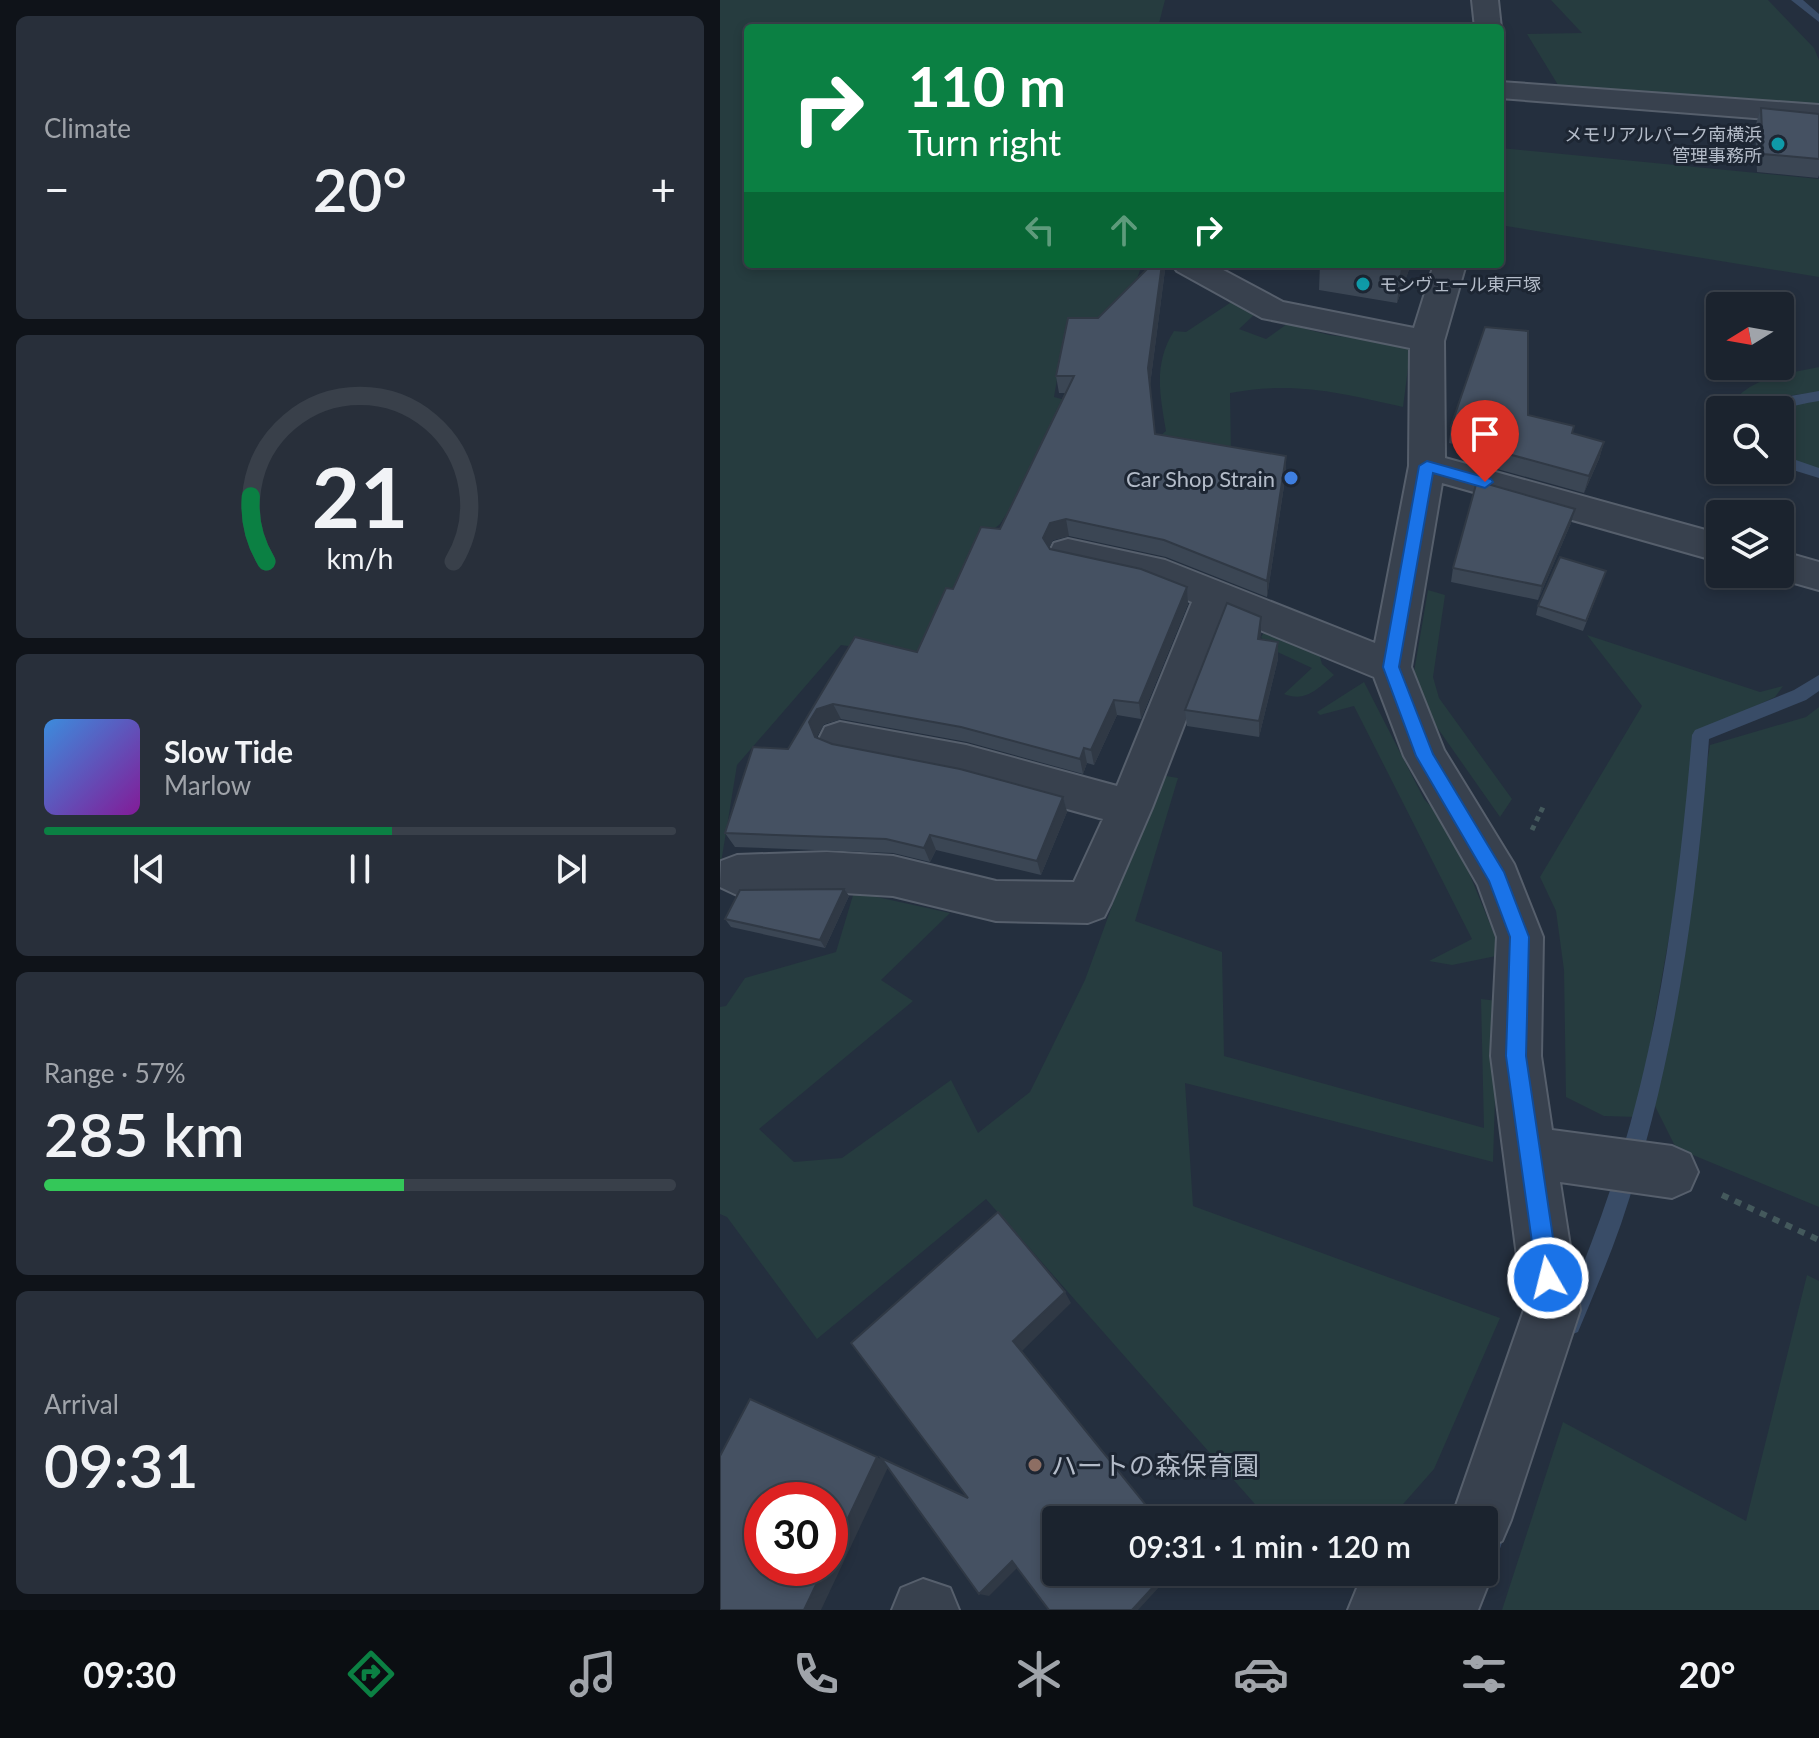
<!DOCTYPE html>
<html lang="en">
<head>
<meta charset="utf-8">
<style>
	body { margin:0; font-family:Lato,"Noto Sans JP",sans-serif; background:#282f3a; color:#f1f3f6; height:100vh; display:flex; flex-direction:column; font-size:30px; white-space:nowrap }
	* { box-sizing:border-box; margin:0 }
	p { font-size:26px; color:#a0a4aa }
	.icon { flex:none; width:44px; height:44px; fill:none; stroke:currentColor; stroke-width:2; stroke-linecap:round; stroke-linejoin:round }
	.map { position:relative; flex:1; overflow:hidden }
	.panel { display:flex; flex-direction:column; gap:16px; padding:16px; background:#0f1319; width:720px }
	.panel>* { flex:none }
	.top-card { position:absolute; left:24px; top:24px; width:760px; height:244px; border-radius:8px; box-shadow:0 4px 12px #0003,0 0 0 2px #39404a; background:#0b8043; color:#fff; overflow:hidden }
	.needle { width:52px; rotate:259deg }
	.tools { position:absolute; left:986px; top:292px; display:grid; gap:16px }
	.tools a { display:grid; place-items:center; width:88px; height:88px; border-radius:8px; background:#1b232e; box-shadow:0 4px 12px #0003,0 0 0 2px #39404a; font-size:40px }
	.speed { position:absolute; left:24px; top:1482px; display:flex; gap:16px; font-size:40px; font-weight:700; text-align:center }
	.speed>* { display:grid; place-content:center; width:104px; height:104px; border-radius:50%; background:#1b232e; box-shadow:0 4px 12px #0003,0 0 0 2px #39404a; line-height:1 }
	.speed .limit { border:12px solid #d22; background:#fff; color:#111 }
	.pin { position:absolute; display:grid; place-items:center; width:68px; height:68px; color:#fff; margin:-82px -34px; border-radius:50% 50% 50% 0; rotate:-45deg; box-shadow:0 0 8px #0007 }
	.pin .icon { rotate:45deg }
	.me { position:absolute; width:88px; margin:-44px; rotate:352deg; stroke-linejoin:round; filter:drop-shadow(0 0 6px #0008) }
	.turn { display:flex; align-items:center; gap:28px; height:168px; padding:0 32px; font-size:36px }
	.turn .icon { width:104px; height:104px; stroke-width:2.5 }
	.turn b { display:block; font-size:56px; line-height:68px }
	.lanes { display:flex; align-items:center; height:76px; padding:0 32px; background:#0003; justify-content:center; gap:40px; direction:ltr }
	.lanes .off { opacity:.35 }
	.big { font-size:60px; font-weight:600; line-height:1.1 }
	.panel .tile { flex:1; display:flex; flex-direction:column; justify-content:center; gap:12px; min-width:0; padding:0 28px; border-radius:12px; background:#282f3a }
	.panel .dial { align-items:center; gap:0 }
	.dial svg { height:208px; overflow:visible; fill:none; stroke:#39404a; stroke-width:7; stroke-linecap:round; text-anchor:middle }
	.dial text { fill:#f1f3f6; stroke:none }
	.song { display:flex; align-items:center; gap:24px }
	.cover { width:96px; height:96px; border-radius:12px; background:linear-gradient(135deg,hsl(210 70% 55%),hsl(290 70% 35%)) }
	.played { height:8px; border-radius:4px; background:linear-gradient(90deg,#0b8043 55%,#39404a 55%) }
	.keys { display:flex; justify-content:space-around; direction:ltr }
	.heat { display:flex; justify-content:space-between; align-items:center; font-size:44px; direction:ltr }
	.charge { height:12px; border-radius:6px; background:linear-gradient(90deg,#34c759 57%,#39404a 0) }
	.trip { position:absolute; left:322px; top:1506px; width:456px; height:80px; border-radius:8px; background:#1b232e; box-shadow:0 4px 12px #0003,0 0 0 2px #39404a; font-weight:600; line-height:80px; text-align:center }
	.tabs { display:flex; height:128px; justify-content:space-around; align-items:center; background:#0b0e12; color:#a0a4aa }
	.tabs .icon { width:56px; height:56px }
	.tabs .selected { color:#0b8043 }
	.tabs b { font-size:36px; color:#f1f3f6 }
	main { display:flex; flex:1; min-height:0 }
	.map>svg:first-child { display:block }
</style>
</head>
<body>
<main>
<section class="panel">
<div class="tile"><p>Climate</p>
<div class="heat"><a>−</a><b class="big">20°</b><a>+</a></div>
</div>
<div class="tile dial"><svg viewBox="0 0 100 80">
<path d="M14 69A42 42 0 1 1 86 69"/>
<path d="M14 69A42 42 0 0 1 8 44" stroke="#0b8043"/>
<text x="50" y="56" font-size="32" font-weight="700">21</text>
<text x="50" y="72" font-size="11">km/h</text>
</svg></div>
<div class="tile">
<div class="song"><i class="cover"></i><div><b>Slow Tide</b><p>Marlow</p></div></div>
<div class="played"></div>
<div class="keys"><svg class="icon" aria-label="previous" viewBox="0 0 24 24"><path d="M18 5L8 12l10 7zM5 5v14"/></svg><svg class="icon" aria-label="pause" viewBox="0 0 24 24"><path d="M8 5v14M16 5v14"/></svg><svg class="icon" aria-label="next" viewBox="0 0 24 24"><path d="M6 5l10 7-10 7zM19 5v14"/></svg></div>
</div>
<div class="tile"><p>Range · 57%</p><b class="big">285 km</b><div class="charge"></div></div>
<div class="tile"><p>Arrival</p><b class="big">09:31</b></div>
</section>
<div class="map">
<svg width="1099" height="1610" viewBox="0 0 1099 1610">
	<rect width="100%" height="100%" fill="#242f3e"/>
	<!-- green -->
	<path fill="#263c3f" d="M0,0H445L438,27L444,28H28V264H422L402,325L346,327L334,397L345,400L312,476L280,524L263,538L198,656L121,645L17,765L0,869Z
		M831,0H1048L1094,48L1099,60V105L838,85L807,34L862,33Z
		M780,148L1099,179V277L780,225Z
		M513,301L534,315L519,329L546,339L567,324L609,335L691,345L683,407C619,393 576,381 510,393L511,453L439,437L446,431C440,395 433,364 454,331L466,332Z
		M1099,367V392C1080,395 1053,394 1041,410H1009C1023,378 1067,374 1099,367Z
		M1099,400V469L1072,460L1061,449L1060,410L1067,404Z
		M708,590L725,595L713,677L719,698L792,799L780,817L707,713L693,678Z
		M547,628L597,646L602,664L614,675C598,688 586,703 564,694L592,668L551,649L541,637Z
		M867,635L1040,692L1063,686L1055,697L978,733L973,802L917,1117L884,1116L846,1097L844,970L836,911L820,877L922,706Z
		M644,682L704,799L731,829L779,946L776,956L732,965L709,961L752,939L634,706L600,715L597,712Z
		M1099,707V1207L956,1148L934,1104L990,745L1086,717Z
		M440,775L458,778L415,921L502,952L504,1056L764,1128L761,999L778,1001L773,1162L465,1083L473,1206L780,1318L714,1469L669,1520H549L266,1199L97,1339L7,1217L0,1214V1007L6,1006L25,978L116,952L134,892L230,913L161,980L193,1001L39,1129L74,1162L122,1158L231,1080L258,1133L310,1092L365,980Z
		M1087,1275L1099,1281V1610H782L843,1422L1026,1521Z"/>
	<g fill="none" stroke-linecap="round" stroke-linejoin="round">
		<!-- stream -->
		<path fill="#394c67" fill-rule="evenodd" d="M1071,0H1083L1099,14V22Z
			M1099,391V401C1079,404 1061,410 1041,410L1059,398Z
			M1060,450L1073,459L1099,468V478L1063,467L1060,464Z
			M1099,675V691L1086,700L989,739C977,903 954,1068 901,1224C888,1261 873,1296 858,1332L850,1335L842,1332L839,1324C861,1270 883,1216 900,1159C942,1022 960,878 972,735L975,730L1074,690Z
			M776,1513L785,1516L788,1525L773,1569L764,1572V1524L767,1516Z"/>
		<!-- minor casing -->
		<g stroke="#565f6c" stroke-width="4">
			<path id="minor" d="M752,0H778L781,28L780,30L755,28Z
				M780,82L1099,105V123L780,98Z
				M452,264H492L563,302L694,328L714,264H746L724,341L725,458L1000,534V562L722,483L691,667L724,750L794,864L823,937L821,1056L832,1130L952,1146L970,1154L978,1172L970,1190L952,1198L840,1182L860,1310L791,1520L782,1541L764,1549V1520H731L804,1310L771,1056L777,937L758,885L684,756L654,677L506,616L432,808L391,903L384,917L368,923L276,921L173,896L107,892L17,895L0,887L1,861L17,855L107,852L173,856L276,881L354,882L383,819L246,781L120,756L105,751L99,739L105,727L120,722L246,745L397,786L472,602L424,583L334,563L329,553L334,543L348,539L445,560L655,643L689,466L690,348L542,318L457,271Z
				M1060,551L1099,562V590L1046,575L1060,574Z
				M764,1551L773,1572L758,1610H628L637,1588L655,1572H764Z
				M203,1579L230,1588L239,1610H172L181,1588Z"/>
		</g>
		<!-- path-far1 -->
		<path stroke="#44595c" stroke-width="5" stroke-dasharray="5 5" stroke-linecap="butt" d="M812,830L825,803"/>
		<!-- path -->
		<path stroke="#44595c" stroke-width="6" stroke-dasharray="7 7" stroke-linecap="butt" d="M1002,1195L1099,1240"/>
		<!-- minor -->
		<use href="#minor" fill="#38414e" fill-rule="evenodd"/>
	</g>
	<!-- wall -->
	<path fill="#3b4654" d="M1041,108L1099,114V175L1098,178L1037,172L1035,127Z
		M600,264H691L677,303L599,290Z
		M445,270L430,385L435,434L566,473L547,597L446,557L349,536L333,540L329,548L330,549L467,587L468,604L421,719L397,715L374,765L367,763L363,774L247,742L121,719L104,724L96,738L112,744L343,797L347,812L321,875L216,850L210,862L173,853L15,847L5,833L68,749L135,637L197,652L233,589L280,529L345,393H339L336,376L378,318Z
		M808,415L852,434L884,442L879,459L864,493L763,465L765,451L729,443L731,426Z
		M855,509L851,523L818,600L731,582L733,568Z
		M883,580L863,631L816,615L818,606Z
		M541,617L540,639L558,659L539,737L467,726L465,710Z
		M124,889L129,896L105,948L11,927L5,919Z"/>
	<!-- shaded-wall -->
	<path fill="#303945" d="M442,264H445V270L430,385L428,368Z
		M682,264H691L677,303L681,267Z
		M884,442L879,459L864,493L869,476Z
		M566,456V473L547,597V581Z
		M855,509L851,523L818,600L822,586Z
		M346,519L349,536L333,540L326,554L323,538L330,523Z
		M467,587L468,604L421,719L419,703Z
		M541,617V634L538,656V639Z
		M558,642V659L539,737V721Z
		M394,700L397,715L374,765L371,750Z
		M113,704L121,719L104,724L96,738L95,737L89,722L97,709Z
		M364,748L367,763L363,774L360,759Z
		M343,797L347,812L321,875L317,861Z
		M210,835L216,850L210,862L204,848Z
		M124,889L129,896L105,948L100,940Z
		M345,1292L351,1303L302,1351L293,1341Z
		M157,1457L170,1463L101,1610H84L104,1568H110V1556Z
		M292,1561L301,1564L269,1596L259,1594Z
		M447,1572H453L418,1610H412Z"/>
	<!-- building -->
	<path fill="#455162" stroke="#303945" stroke-width="2" d="M1041,108L1099,114V159L1043,154Z
		M432,264H442L428,368L435,434L566,456L547,581L444,540L346,519L330,523L323,538L330,549L421,569L467,587L419,703L394,700L371,750L364,748L360,759L241,727L113,704L97,709L89,722L95,737L112,744L240,769L343,797L317,861L210,835L204,848L166,839L5,833L33,747L68,749L135,637L197,652L226,588L233,589L261,527L280,529L354,376H336L348,318H378Z
		M661,264H682L681,267Z
		M765,327L808,331V415L854,426L852,433L884,442L869,476L766,448L770,434L731,426Z
		M757,481L855,509L822,586L733,568Z
		M840,557L886,571L866,621L818,606Z
		M507,603L541,617L538,639L558,642L539,721L465,710Z
		M124,889L100,940L5,919L20,890Z
		M278,1212L345,1292L293,1341L438,1520H336V1572H447L412,1610H329L292,1561L259,1594L161,1458L248,1498L131,1343Z
		M30,1399L157,1457L110,1556V1500H42V1568H104L84,1610H0V1456Z"/>
	<!-- route -->
	<path fill="#1a73e8" stroke="#114b97" stroke-width="2" d="M707,461L771,479L773,482L765,488L713,473L679,667L713,754L784,872L809,937L806,1056L839,1278L836,1286L828,1289L820,1286L817,1278L786,1056L790,937L769,881L696,756L663,667L699,466Z"/>
	<!-- markers -->
	<g fill="#0f9aa8" stroke="#1d2633" stroke-width="3">
		<circle cx="1058" cy="144" r="8"/>
		<circle cx="643" cy="284" r="8"/>
	</g>
	<circle fill="#3f7fe0" stroke="#1d2633" stroke-width="3" cx="571" cy="478" r="8"/>
	<circle fill="#8d6e63" stroke="#1d2633" stroke-width="3" cx="315" cy="1465" r="8"/>
	<g text-anchor="middle" dominant-baseline="central" stroke-width="6" stroke-linejoin="round" paint-order="stroke">
		<!-- far-poi labels -->
		<g font-size="18" fill="#b4bcc9" stroke="#1d2633" text-anchor="end">
			<text x="1042" y="134">メモリアルパーク南横浜<tspan x="1042" dy="21">管理事務所</tspan></text>
			<text x="659" y="284" text-anchor="start">モンヴェール東戸塚</text>
		</g>
		<!-- poi labels -->
		<g font-size="22" fill="#b4bcc9" stroke="#1d2633" text-anchor="end">
			<text x="555" y="478">Car Shop Strain</text>
		</g>
		<!-- near-poi labels -->
		<g font-size="26" fill="#b4bcc9" stroke="#1d2633" text-anchor="start">
			<text x="331" y="1465">ハートの森保育園</text>
		</g>
	</g>
</svg>
<div class="tools">
<a><svg class="needle" viewBox="-14 -14 28 28"><path d="M0-13l5 13h-10z" fill="#e53935"/><path d="M0 13l5-13h-10z" fill="#a0a4aa"/></svg></a>
<a><svg class="icon" aria-label="search" viewBox="0 0 24 24"><circle cx="10" cy="10" r="6"/><path d="M15 15l6 6"/></svg></a>
<a><svg class="icon" aria-label="layers" viewBox="0 0 24 24"><path d="M12 4l9 5-9 5-9-5zM3 14l9 5 9-5"/></svg></a>
</div>
<div class="speed"><div class="limit">30</div></div>
<div class="pin" style="left:765px;top:482px;background:#d93025"><svg class="icon" aria-label="arrive" viewBox="0 0 24 24"><path d="M6 21V4h12l-3 4 3 4H6"/></svg></div>
<svg class="me" style="left:828px;top:1278px" viewBox="-20 -20 40 40"><circle r="17" fill="#1a73e8" stroke="#fff" stroke-width="3"/><path d="M0-11L8 9 0 5-8 9z" fill="#fff"/></svg>
<div class="trip">09:31 · 1 min · 120 m</div>
<div class="top-card">
<div class="turn"><svg class="icon" aria-label="right" viewBox="0 0 24 24"><path d="M7 20v-9h11M14 6l5 5-5 5"/></svg><div><b>110 m</b>Turn right</div></div>
<div class="lanes"><svg class="icon off" aria-label="left" viewBox="0 0 24 24"><path d="M17 20v-9H6M10 6l-5 5 5 5"/></svg><svg class="icon off" aria-label="ahead" viewBox="0 0 24 24"><path d="M12 20V5M6 11l6-6 6 6"/></svg><svg class="icon" aria-label="right" viewBox="0 0 24 24"><path d="M7 20v-9h11M14 6l5 5-5 5"/></svg></div>
</div>
</div>
</main>
<nav class="tabs">
<b>09:30</b>
<svg class="icon selected" aria-label="directions" viewBox="0 0 24 24"><path d="M12 3l9 9-9 9-9-9zM9 14v-3h6M13 9l2 2-2 2"/></svg>
<svg class="icon" aria-label="music" viewBox="0 0 24 24"><path d="M9 18V5l10-2v13"/><circle cx="6" cy="18" r="3"/><circle cx="16" cy="16" r="3"/></svg>
<svg class="icon" aria-label="phone" viewBox="0 0 24 24"><path d="M5 4h4l2 5-3 2q2 4 5 5l2-3 5 2v4C11 20 4 13 5 4z"/></svg>
<svg class="icon" aria-label="climate" viewBox="0 0 24 24"><path d="M12 3v18M4 7l16 10M4 17L20 7"/></svg>
<svg class="icon" aria-label="car" viewBox="0 0 24 24"><path d="M5 17H2v-5l4-1 3-4h7l3 4 3 1v5h-3M9 17h6M6 11h13"/><circle cx="7" cy="17" r="2"/><circle cx="17" cy="17" r="2"/></svg>
<svg class="icon" aria-label="filters" viewBox="0 0 24 24"><path d="M4 7h16M4 17h16"/><circle cx="9" cy="7" r="2"/><circle cx="15" cy="17" r="2"/></svg>
<b>20°</b>
</nav>
</body>
</html>
